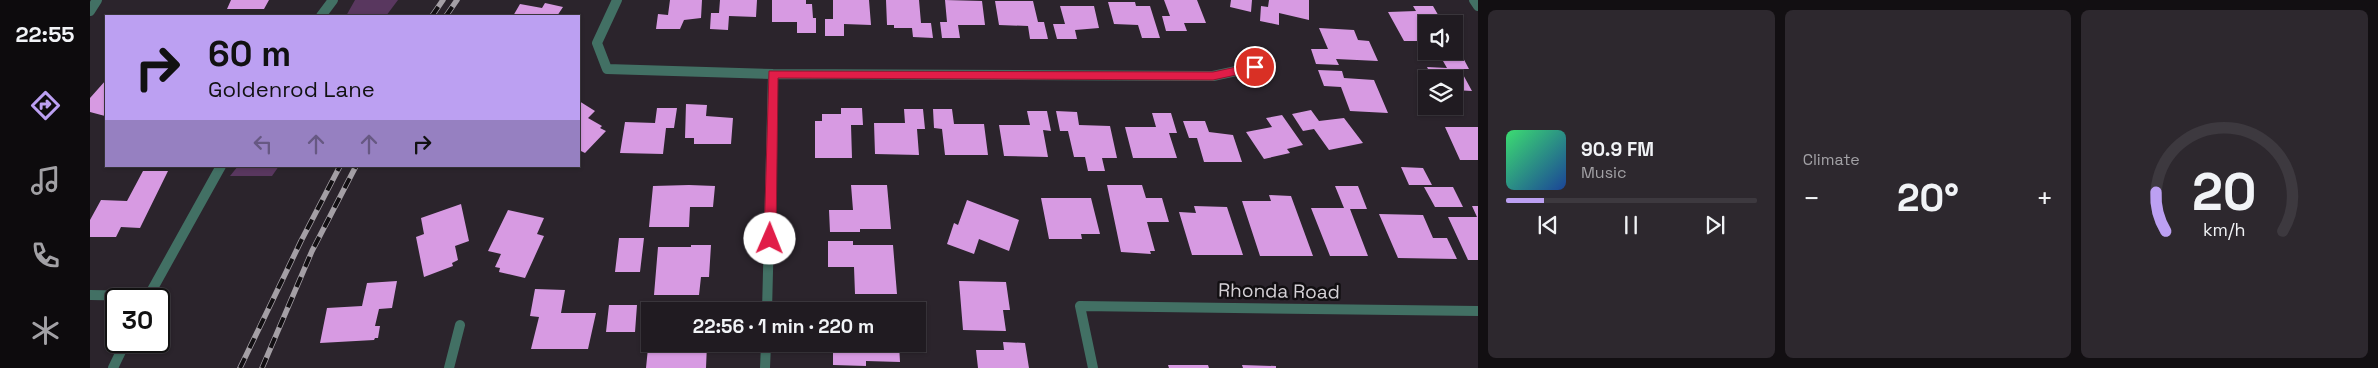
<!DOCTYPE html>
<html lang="en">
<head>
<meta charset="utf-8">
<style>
	body { margin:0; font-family:"Space Grotesk",sans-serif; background:#2d282e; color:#f1f3f6; height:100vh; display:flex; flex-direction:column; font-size:19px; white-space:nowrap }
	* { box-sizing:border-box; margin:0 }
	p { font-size:16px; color:#a2a1a5 }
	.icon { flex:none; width:28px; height:28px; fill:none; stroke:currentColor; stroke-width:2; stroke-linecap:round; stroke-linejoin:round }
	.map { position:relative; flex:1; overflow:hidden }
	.details { display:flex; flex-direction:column; gap:10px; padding:10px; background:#120f12; width:900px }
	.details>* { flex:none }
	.hud { position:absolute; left:15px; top:15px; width:475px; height:152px; border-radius:0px; box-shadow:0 1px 4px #0004,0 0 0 1px #3d393f; background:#bca0f2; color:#111; overflow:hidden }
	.tools { position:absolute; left:1328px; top:15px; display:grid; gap:10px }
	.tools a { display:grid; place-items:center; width:45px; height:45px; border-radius:0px; background:#201b21; box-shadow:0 1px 4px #0004,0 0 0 1px #3d393f; font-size:25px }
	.speed { position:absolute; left:15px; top:288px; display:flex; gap:10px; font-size:25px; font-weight:700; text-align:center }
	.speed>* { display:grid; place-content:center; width:65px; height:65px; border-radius:50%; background:#201b21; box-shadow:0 1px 4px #0004,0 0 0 1px #3d393f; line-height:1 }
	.speed .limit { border:2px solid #111; border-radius:8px; background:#fff; color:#111 }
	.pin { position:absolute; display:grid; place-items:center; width:42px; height:42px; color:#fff; margin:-21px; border:2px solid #fff; border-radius:50%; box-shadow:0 1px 5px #0007 }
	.me { position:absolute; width:55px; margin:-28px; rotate:1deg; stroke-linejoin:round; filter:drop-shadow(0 0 4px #0008) }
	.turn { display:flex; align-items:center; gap:18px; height:105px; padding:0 20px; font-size:22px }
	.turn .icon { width:65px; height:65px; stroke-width:2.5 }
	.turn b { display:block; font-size:35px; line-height:42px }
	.lanes { display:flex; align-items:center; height:48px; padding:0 20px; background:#0003; justify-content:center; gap:25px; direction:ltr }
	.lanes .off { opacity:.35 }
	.big { font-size:38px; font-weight:700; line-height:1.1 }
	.details .card { flex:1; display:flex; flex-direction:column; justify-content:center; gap:8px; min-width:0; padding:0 18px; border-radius:8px; background:#2d282e }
	.details .dial { align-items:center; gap:0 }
	.dial svg { height:130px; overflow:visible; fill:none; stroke:#3d393f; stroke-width:7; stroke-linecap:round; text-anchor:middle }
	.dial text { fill:#f1f3f6; stroke:none }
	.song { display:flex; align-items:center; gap:15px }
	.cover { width:60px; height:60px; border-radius:8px; background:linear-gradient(135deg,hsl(140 70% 55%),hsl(220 70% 35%)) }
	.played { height:5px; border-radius:2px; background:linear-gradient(90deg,#bca0f2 15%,#3d393f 15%) }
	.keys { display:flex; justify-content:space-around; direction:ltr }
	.heat { display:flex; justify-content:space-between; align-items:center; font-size:28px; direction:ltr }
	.details .tiles { flex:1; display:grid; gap:10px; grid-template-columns:repeat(3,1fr) }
	.trip { position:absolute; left:551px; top:302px; width:285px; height:50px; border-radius:0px; background:#201b21; box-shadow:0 1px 4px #0004,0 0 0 1px #3d393f; font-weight:700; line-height:50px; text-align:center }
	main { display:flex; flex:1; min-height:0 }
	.tabs { display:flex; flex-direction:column; width:90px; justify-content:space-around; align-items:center; background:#0d0b0d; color:#a2a1a5 }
	.tabs .icon { width:35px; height:35px }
	.tabs .current { color:#bca0f2 }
	.tabs b { font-size:22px; color:#f1f3f6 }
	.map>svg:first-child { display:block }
</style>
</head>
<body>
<main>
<nav class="tabs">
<b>22:55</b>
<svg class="icon current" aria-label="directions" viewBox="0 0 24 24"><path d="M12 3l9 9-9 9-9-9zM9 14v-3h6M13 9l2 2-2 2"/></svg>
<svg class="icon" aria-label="music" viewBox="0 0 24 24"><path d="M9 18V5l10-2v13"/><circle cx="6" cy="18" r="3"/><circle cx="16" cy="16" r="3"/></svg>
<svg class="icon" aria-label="phone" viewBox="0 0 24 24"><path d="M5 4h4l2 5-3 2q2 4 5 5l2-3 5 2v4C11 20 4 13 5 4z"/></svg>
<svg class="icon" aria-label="climate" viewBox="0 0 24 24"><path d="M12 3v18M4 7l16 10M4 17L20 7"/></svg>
</nav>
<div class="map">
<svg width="1388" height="368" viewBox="0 0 1388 368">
	<rect width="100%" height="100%" fill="#2b242c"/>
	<!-- green -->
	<path fill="#59375f" d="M265,0H308L296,16H256Z
		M148,166H189L182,176H140Z"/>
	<!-- building -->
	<path fill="#d79ae2" d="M141,0H179L174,9H137Z
		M580,0H612L611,18L594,20L590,29H566L568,14L578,15Z
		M630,0H667L666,17L639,16L638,30L620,29L621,13H629Z
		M682,0H716V4H722L723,18H726V33H707V22H682Z
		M743,0H779L781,25L754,24V36H735V19H743Z
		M796,0H829L831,23H841L843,38L823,37L822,28H804V25H797Z
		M855,0L892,1L895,25H868L870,38H852L850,22H857Z
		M1074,0H1107L1116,23H1094L1097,31H1076L1072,16H1080Z
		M1141,0H1162L1161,12L1140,7Z
		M1179,0H1219V20L1189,13V25L1170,21L1171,6L1178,7Z
		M905,1H943L948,22H954L958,39H940L938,26L909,25Z
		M1018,2H1045L1046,6H1060L1070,38H1052L1048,25L1024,24Z
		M455,3L473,7L467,16H423L430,4L452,8Z
		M970,6H1004L1009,28L985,30L987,39H967L963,24H975Z
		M1323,6H1343L1351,20H1336L1338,24L1336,41H1314L1298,12L1326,11Z
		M1229,28L1264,30L1268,40L1279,41L1288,61L1246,59L1249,65L1226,64L1221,49H1238Z
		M1349,54H1371L1379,69H1370L1382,91L1364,90V79H1343L1337,67L1357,68Z
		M1228,70L1252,71L1254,78L1284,80L1298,113L1260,111L1251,87L1234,86Z
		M16,80V115L15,116L0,112V98Z
		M489,101L505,111L498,118L512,126L510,128L516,131L495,153L489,150Z
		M596,104L617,105L616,116L643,118L641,144H604V138H595Z
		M567,108H587L584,128H576L573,154L530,153L535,122L565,123Z
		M751,108H772L773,125H761L762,158H725V121H732V114H751Z
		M814,109H833L835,129H827L829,155L785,154L784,123H815Z
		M843,109H862L864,124H894L898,155H855L852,129L844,128Z
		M1221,110L1229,121L1254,118L1273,143L1239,150L1224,129L1213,131L1202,114Z
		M937,111H957L961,131L953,130L958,157L914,156L909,125H940Z
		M966,111L987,112L989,125L1020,126L1027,158H1012L1015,171H998L995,157H984L978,131H970Z
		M1062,113H1081L1087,133H1079L1087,158H1043L1035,127H1066Z
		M1192,115L1213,145L1197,149L1200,153L1174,159L1156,132L1182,127L1176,118Z
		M1093,121H1115L1119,132L1143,135L1152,162H1114L1107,138H1099Z
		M1355,127H1388V160H1370Z
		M1311,167L1333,168L1342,185H1319Z
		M53,171H78L50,228L31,227L26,237H0V220L11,200L37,201Z
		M599,185L625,186L623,207H600L599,227H559L563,186Z
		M761,185H797L801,229H770V232H740L739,210H763Z
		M1017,185H1052L1056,198H1072L1079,222H1057L1065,251H1060L1061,254L1031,252Z
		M1245,186H1268L1277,209H1260L1278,256H1240L1221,208H1254Z
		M1334,187H1363L1373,207H1345Z
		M1179,195L1201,196L1223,256H1170L1152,201H1181Z
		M951,198H1001L1010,234H991L992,239H959Z
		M877,200L929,220L919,251L889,239L884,254L857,244L864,223L868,225Z
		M371,204L379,241L365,246L368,260L362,263L363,266L334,277L326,237L334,234L331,218Z
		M1104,206L1137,207L1153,255H1102L1089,212L1106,213Z
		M1382,206H1388V260H1378L1358,217H1387Z
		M418,210L454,218L447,234L454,236L435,278L409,272L410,268L405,267L411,254L398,251Z
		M1289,214L1333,215L1343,238H1357L1367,259L1308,258Z
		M529,238H554L550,272H525Z
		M738,241H763V245H803L807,294H765L764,267H738Z
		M601,245H621L619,277H611L609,295H564L568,247H601Z
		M307,281L302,308L289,309L285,326H290L288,338H285L284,340L230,343L237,308L272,306L277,283Z
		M869,281L916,282L920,310H913L916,331L873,330Z
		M445,289L475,290L471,313H506L498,349H441L449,317L440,316Z
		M519,305H547L545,332H516Z
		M767,309H807V311H767Z
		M559,338L560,344H617L616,368H556Z
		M913,342L935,343L939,368H888L886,350H914Z
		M743,344H809L810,362L776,361V366L743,365Z
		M1078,365H1118L1119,368H1079Z
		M1152,365L1186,366V368H1153Z"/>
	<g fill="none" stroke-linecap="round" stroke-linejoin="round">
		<!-- minor -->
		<path stroke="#427064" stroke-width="10" d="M527,0L507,43L517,69L683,74L1123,76L1165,67
			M1384,0L1388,6
			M0,11L7,0
			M231,16L243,0
			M0,295L58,296
			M57,299L131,166
			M677,311L683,74
			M23,368L36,341
			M359,368L370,325
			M675,368L676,344
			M1003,368L990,306L1388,311"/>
		<!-- rail casing -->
		<g stroke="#a49fa5" stroke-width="5.5">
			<path id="rail" d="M342,16L353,0
				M356,16L367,0
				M150,368L211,241L250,166
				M172,368L222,251L266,166"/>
		</g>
		<!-- rail -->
		<use href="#rail" stroke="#120f12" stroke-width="4" stroke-dasharray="11" stroke-linecap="butt"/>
	</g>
	<!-- route -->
	<path fill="#e11d48" stroke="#92132f" d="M1165,63L1170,67L1169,70L1123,80L688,78L686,239L680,244L674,239L679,71L1123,72Z"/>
	<g text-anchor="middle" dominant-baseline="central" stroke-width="5" stroke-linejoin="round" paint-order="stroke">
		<!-- street labels -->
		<g font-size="19" fill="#d5d1d6" stroke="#120f12">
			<text transform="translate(1189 291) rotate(1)">Rhonda Road</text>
		</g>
	</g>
</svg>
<div class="tools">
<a><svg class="icon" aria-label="sound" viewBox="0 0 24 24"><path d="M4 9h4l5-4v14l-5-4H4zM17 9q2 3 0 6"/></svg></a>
<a><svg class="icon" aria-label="layers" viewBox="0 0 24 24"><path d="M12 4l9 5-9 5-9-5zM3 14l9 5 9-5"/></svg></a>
</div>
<div class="speed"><div class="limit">30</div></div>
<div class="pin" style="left:1165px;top:67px;background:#d93025"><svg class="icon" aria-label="arrive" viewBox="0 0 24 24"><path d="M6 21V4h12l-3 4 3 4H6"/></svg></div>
<svg class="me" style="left:680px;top:239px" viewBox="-20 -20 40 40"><circle r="19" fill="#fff"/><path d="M0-13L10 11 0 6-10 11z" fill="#e11d48"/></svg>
<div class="trip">22:56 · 1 min · 220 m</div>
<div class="hud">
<div class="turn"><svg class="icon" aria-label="right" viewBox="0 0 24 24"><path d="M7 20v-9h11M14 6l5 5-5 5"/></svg><div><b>60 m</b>Goldenrod Lane</div></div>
<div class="lanes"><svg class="icon off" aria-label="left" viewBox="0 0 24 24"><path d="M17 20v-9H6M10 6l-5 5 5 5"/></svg><svg class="icon off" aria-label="ahead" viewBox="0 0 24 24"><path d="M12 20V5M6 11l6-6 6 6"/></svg><svg class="icon off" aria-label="ahead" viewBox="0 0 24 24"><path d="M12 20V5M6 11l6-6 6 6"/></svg><svg class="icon" aria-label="right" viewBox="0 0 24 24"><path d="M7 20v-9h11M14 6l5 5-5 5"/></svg></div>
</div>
</div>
<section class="details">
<div class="tiles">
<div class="card">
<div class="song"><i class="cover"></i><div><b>90.9 FM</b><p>Music</p></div></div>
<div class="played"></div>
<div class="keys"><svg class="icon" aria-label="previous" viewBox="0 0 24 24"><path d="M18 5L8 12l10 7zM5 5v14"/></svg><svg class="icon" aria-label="pause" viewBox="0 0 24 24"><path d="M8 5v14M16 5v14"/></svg><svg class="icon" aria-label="next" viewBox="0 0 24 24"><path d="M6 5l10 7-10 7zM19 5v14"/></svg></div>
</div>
<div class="card"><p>Climate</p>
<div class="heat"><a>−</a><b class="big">20°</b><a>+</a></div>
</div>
<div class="card dial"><svg viewBox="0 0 100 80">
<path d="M14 69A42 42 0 1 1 86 69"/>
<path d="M14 69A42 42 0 0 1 8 45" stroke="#bca0f2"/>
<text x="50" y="56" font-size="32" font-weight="700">20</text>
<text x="50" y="72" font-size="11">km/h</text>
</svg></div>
</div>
</section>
</main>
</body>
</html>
